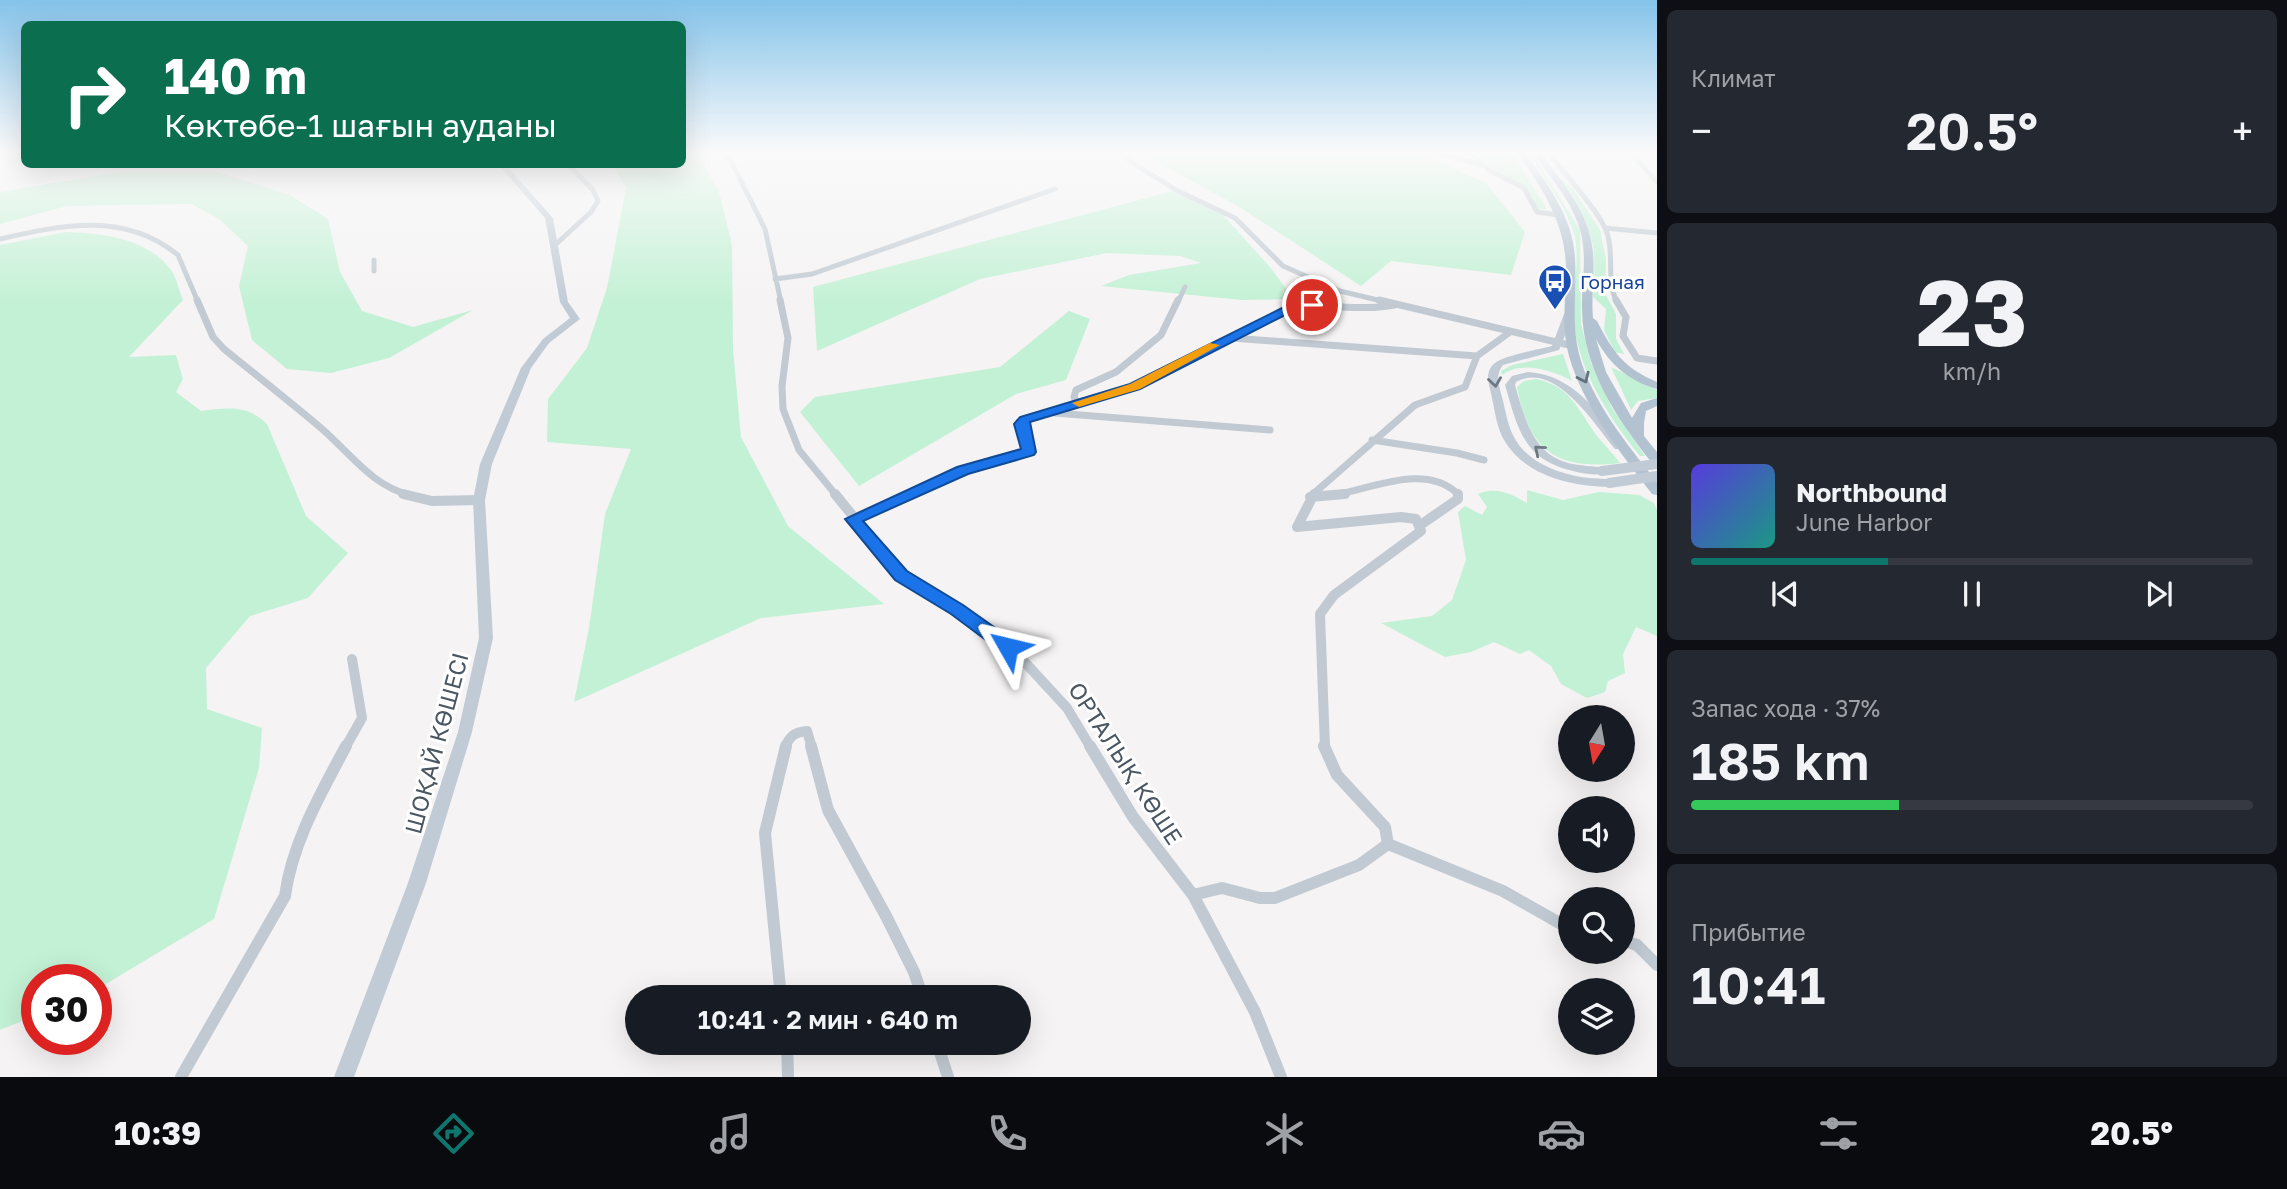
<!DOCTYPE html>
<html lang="ru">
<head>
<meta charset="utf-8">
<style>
	body { margin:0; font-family:"Golos Text",sans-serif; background:#242831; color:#f1f3f6; height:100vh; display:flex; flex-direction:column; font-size:26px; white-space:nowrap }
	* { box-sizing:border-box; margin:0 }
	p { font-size:23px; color:#9ea1a6 }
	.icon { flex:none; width:38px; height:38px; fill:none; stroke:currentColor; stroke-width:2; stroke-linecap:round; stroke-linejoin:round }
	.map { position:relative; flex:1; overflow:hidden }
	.side { display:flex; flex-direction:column; gap:10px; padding:10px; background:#0d0f14; width:630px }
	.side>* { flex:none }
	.banner { position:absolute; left:21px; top:21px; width:665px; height:147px; border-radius:10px; box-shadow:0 7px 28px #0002; background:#0b6e4f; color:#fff; overflow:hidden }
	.needle { width:46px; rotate:191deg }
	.buttons { position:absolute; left:1558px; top:705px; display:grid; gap:14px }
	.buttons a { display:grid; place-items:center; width:77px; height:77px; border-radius:50%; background:#171b24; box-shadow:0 7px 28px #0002; font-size:35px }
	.speed { position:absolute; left:21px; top:964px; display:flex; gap:14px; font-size:35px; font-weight:700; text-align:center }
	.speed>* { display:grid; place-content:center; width:91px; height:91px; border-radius:50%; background:#171b24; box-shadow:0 7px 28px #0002; line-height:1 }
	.speed .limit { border:10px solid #d22; background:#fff; color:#111 }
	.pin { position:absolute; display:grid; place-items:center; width:60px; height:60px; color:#fff; margin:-30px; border:4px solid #fff; border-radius:50%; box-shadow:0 2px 7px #0007 }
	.me { position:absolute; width:77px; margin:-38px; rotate:307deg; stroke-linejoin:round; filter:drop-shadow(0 0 5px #0008) }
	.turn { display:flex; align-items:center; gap:24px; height:147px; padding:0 28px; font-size:32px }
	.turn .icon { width:91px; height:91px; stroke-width:2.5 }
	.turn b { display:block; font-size:49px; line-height:60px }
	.big { font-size:52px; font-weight:600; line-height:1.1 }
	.side .tile { flex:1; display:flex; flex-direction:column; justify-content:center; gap:10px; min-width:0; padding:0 24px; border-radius:10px; background:#242831 }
	.side .dial { align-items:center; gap:0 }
	.dial b { font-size:91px; line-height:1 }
	.song { display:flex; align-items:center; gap:21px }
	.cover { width:84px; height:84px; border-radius:10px; background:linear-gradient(135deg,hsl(250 70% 55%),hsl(170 70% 35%)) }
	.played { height:7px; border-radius:4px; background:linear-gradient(90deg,#0f766e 35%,#363941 35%) }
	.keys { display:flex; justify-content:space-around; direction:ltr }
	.heat { display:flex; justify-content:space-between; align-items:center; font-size:38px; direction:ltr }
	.charge { height:10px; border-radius:5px; background:linear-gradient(90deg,#34c759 37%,#363941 0) }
	.trip { position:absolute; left:625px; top:985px; width:406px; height:70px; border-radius:35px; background:#171b24; box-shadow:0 7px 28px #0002; font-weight:600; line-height:70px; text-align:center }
	.menu { display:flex; height:112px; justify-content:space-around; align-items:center; background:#090b0e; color:#9ea1a6 }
	.menu .icon { width:49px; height:49px }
	.menu .active { color:#0f766e }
	.menu b { font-size:32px; color:#f1f3f6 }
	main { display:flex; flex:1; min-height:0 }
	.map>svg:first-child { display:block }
</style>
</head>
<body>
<main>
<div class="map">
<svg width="1657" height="1077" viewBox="0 0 1657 1077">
	<rect width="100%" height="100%" fill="#f5f3f3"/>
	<!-- green -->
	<path fill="#c3f1d5" d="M683,153H698L719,192L732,245L733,349L741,437L788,526L884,604L761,618L574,702L589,628L605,514L631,449L547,442L548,399L587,348L607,288L626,188L613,165L682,164Z
		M1141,153H1420L1486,183L1525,232L1511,275L1391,261L1361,286L1241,208Z
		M1475,153H1512L1547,209H1538C1521,179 1498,175 1475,153Z
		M1528,153H1532L1580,230L1581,324L1591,363L1612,408L1645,456H1640C1610,419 1579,372 1574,323C1571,292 1583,256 1572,227C1562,201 1543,176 1528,153Z
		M125,171L217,172L290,195L328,219L340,272L362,311L413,327L473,310L389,358L331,373L287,369L252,340L239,286L248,246L219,219L191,204L67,206L0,224V192Z
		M1560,178L1574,190L1600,230L1606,259L1605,293L1616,314V339L1624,354L1615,352L1604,330L1606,309L1593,297C1598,237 1591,228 1560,178Z
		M1173,191L1223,215L1269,266L1294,299L1242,300L1101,286L1129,275L1201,263L1180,256L1107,253L980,279L817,351L813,287Z
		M66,232C101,233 148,238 171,270C177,278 179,291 183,300L129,357L176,355L183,379L176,392L201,411C227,408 247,404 267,424L306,516L348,553L308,598L250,616L206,668L207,709L262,728L259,768L214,919L96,990V980H37V1015L0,1030V245Z
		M1069,311L1090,319L1066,380L1016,394L859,486L800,412L815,397L1000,367Z
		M1563,354L1572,381C1553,370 1521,360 1502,375L1501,371L1512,365Z
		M1611,367L1657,390V398L1638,401L1631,410Z
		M1536,379C1567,385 1576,405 1592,429C1600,441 1611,451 1620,463C1557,471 1528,450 1517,387L1524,381Z
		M1527,490L1563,500L1599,492L1639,495L1654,503L1657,510V636L1636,627L1623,654L1625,673L1608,681L1605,692L1587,698L1561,684L1551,666L1529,650L1520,654L1494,642L1471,652L1445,657L1381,623L1432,616L1452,600L1466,560L1458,512L1465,506L1482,515L1487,507L1478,494C1496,486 1512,494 1527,503Z"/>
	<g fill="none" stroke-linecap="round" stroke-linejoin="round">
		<!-- street-far3 -->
		<path stroke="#c1cad2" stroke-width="5" d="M722,153L731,161L765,229L781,302
			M1117,153L1176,190L1235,218L1283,266L1340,291L1386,302
			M1439,153L1481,165
			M1471,153L1489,170L1524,188L1537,212L1560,215
			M1549,153C1564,174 1595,206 1605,228C1616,252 1605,280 1617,302
			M1631,153L1657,182
			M1605,228L1657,233
			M0,239C62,225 124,211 178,255L198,302
			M555,245L591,212L598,201L593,190L568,164
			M374,260V271
			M775,279L812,274L1055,189
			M1178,302L1185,287"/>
		<!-- street-far2 -->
		<path stroke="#c1cad2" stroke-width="7" d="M197,300L213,337L224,349C256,375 289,401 321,428C350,453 372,486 410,495
			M780,300L788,338L782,386L783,409L799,450L836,495
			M1379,300L1573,346
			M1616,300L1626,317L1623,336L1637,358L1657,361
			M1231,338L1477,356
			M1077,404L1074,397L1076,390L1116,372L1161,335L1178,300
			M1055,413L1270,430
			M1372,440L1457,453L1484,460
			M906,495L994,459L1029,452L1021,424L1025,420L1135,386L1288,309C1323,302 1359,312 1394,305
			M1312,495L1415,405L1465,387L1477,356L1510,332
			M1335,495C1373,488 1427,462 1459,495"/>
		<!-- street-far1 -->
		<path stroke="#c1cad2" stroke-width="10" d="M403,494L432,501L479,500
			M835,494L901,575L990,632L1020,657L1067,708L1091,748
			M1314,494L1297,527L1401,517L1416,519L1421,531L1334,595L1320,614L1325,748
			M1310,497L1345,494
			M853,519L910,494
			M1419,526L1458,499V494
			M345,748L362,718L352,659
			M785,748C789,736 795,732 807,731L812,748"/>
		<!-- street -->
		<path stroke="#c1cad2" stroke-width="12" d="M811,746L828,810L886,916L914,972L923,998
			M1090,746L1133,817L1193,895L1255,1012L1281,1077
			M1388,844L1503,891L1570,929
			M1193,895L1222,888L1260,898H1275L1359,865L1388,844L1385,827L1337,775L1324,746
			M1622,940L1637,945L1657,965
			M781,998L765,833L786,746
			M787,1043L788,1077
			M937,1043L948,1077
			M181,1077L285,896C292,843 321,793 346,746"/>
		<!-- secondary -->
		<path fill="#c1cbd6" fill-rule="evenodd" d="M498,164H505L553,218L568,302L580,319L549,343L531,368L492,464L485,500L493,638L472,732L426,883L354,1077H334L408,883L458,732L479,638L473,500L480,464L521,368L543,339L570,318L560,302L545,218Z
			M1569,311L1574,314L1559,350L1503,365C1494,376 1500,388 1503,401C1506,413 1508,426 1514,437C1526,461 1556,473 1581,477C1592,479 1603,478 1613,480L1615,483L1613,486L1609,487C1571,486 1525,476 1504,440C1497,428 1495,412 1492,398C1490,387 1483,372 1495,363C1502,356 1540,349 1552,346L1564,314Z
			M1528,372C1574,375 1599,413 1624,447L1623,449H1615C1595,425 1555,360 1516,382L1515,385C1524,416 1532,453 1568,463C1580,466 1593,466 1606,468L1608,471L1606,474C1595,475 1583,474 1573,471C1523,459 1518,429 1505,385L1512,376Z"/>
		<!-- primary -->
		<path fill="#b3c2d1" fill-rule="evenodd" d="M1518,153H1526C1548,186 1573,217 1575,258C1577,290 1571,323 1579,354C1592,402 1627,444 1657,482V495L1652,494C1620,452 1584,408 1569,356C1561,328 1566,299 1566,270C1566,224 1543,190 1518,153Z
			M1533,153H1541C1563,184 1590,213 1593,253C1595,275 1591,296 1593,318L1597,321C1613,352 1624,368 1657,382V389C1629,381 1610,365 1596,339L1606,372L1632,418L1641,403L1657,398V406L1646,411L1644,423V436L1657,452V464L1652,463C1617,419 1583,369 1582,310C1581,284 1588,257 1580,230C1572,201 1550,177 1533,153Z"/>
		<!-- secondary-bridge -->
		<path stroke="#c1cbd6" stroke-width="10" d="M1602,471L1657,464
			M1609,483L1657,476"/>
	</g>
	<!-- one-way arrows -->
	<defs><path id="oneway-chevron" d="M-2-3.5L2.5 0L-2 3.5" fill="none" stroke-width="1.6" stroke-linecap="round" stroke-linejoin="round" transform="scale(1.75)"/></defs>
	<use stroke="#64717d" href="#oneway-chevron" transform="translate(1584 378) rotate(65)"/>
	<g stroke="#6e7984">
		<use href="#oneway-chevron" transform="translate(1495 382) rotate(82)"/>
		<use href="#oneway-chevron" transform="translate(1539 450) rotate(-140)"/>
	</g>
	<!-- sky -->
	<linearGradient id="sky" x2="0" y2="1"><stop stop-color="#85c3ea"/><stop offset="0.5" stop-color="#fafafa"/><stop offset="1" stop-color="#fafafa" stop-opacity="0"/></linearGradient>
	<rect width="1657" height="304" fill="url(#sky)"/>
	<!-- route -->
	<path fill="#1a73e8" stroke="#114b97" stroke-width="2" d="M1312,302L1316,303V308L1291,312L1140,389L1030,422L1036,452L1034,455L968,474L863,521L907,571L963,605L1015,642L1017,647L1015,652H1002L951,614L895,580L845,519L957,467L1021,449L1014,424L1020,417L1130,384L1284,307Z"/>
	<!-- slow -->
	<path fill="#f59e0b" d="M1210,343L1220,345L1140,389L1079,407L1072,403L1130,384Z"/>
	<!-- icons -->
	<defs>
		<g id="bus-pin" transform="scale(1.75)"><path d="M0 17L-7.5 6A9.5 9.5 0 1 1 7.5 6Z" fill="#1a4fb4" stroke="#fff"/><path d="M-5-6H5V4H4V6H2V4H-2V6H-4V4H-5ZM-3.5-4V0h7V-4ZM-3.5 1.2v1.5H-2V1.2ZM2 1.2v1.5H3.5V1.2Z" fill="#fff"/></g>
	</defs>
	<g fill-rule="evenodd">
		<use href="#bus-pin" x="1555" y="281"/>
	</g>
	<g text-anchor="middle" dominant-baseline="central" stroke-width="6" stroke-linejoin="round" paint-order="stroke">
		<!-- far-transit labels -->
		<g font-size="19" fill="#164399" stroke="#fff" text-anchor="start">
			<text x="1580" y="281">Горная</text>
		</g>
		<!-- street labels -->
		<g font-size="23" fill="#4a5661" stroke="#fff">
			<text transform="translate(436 743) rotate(-75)">ШОҚАЙ КӨШЕСІ</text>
			<text transform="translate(1126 763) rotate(57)">ОРТАЛЫҚ КӨШЕ</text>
		</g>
	</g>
</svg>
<div class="buttons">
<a><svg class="needle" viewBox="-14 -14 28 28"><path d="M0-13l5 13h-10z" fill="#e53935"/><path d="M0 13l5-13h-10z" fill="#9ea1a6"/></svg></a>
<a><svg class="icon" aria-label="sound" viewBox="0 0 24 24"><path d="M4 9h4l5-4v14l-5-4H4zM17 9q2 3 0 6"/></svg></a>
<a><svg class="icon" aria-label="search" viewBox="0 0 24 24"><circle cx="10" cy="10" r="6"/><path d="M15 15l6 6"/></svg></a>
<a><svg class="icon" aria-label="layers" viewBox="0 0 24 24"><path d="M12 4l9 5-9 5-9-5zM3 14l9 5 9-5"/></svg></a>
</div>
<div class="speed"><div class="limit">30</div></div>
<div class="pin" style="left:1312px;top:305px;background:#d93025"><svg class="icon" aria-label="arrive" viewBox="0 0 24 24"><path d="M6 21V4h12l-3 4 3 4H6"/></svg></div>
<svg class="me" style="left:1008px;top:647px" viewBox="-20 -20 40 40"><path d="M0-17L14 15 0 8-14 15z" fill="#1a73e8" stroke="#fff" stroke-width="4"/></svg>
<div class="trip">10:41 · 2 мин · 640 m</div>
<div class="banner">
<div class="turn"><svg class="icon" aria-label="right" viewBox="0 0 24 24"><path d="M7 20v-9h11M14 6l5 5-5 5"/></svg><div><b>140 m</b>Көктөбе-1 шағын ауданы</div></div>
</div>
</div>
<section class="side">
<div class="tile"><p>Климат</p>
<div class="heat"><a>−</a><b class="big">20.5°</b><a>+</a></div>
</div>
<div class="tile dial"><b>23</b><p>km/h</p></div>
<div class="tile">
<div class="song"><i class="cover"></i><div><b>Northbound</b><p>June Harbor</p></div></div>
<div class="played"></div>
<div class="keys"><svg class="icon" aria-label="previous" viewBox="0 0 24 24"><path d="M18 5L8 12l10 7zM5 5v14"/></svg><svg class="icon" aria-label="pause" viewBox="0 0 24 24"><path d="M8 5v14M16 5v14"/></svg><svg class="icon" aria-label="next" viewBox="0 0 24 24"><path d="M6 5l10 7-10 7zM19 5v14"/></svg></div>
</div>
<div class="tile"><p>Запас хода · 37%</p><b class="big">185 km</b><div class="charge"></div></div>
<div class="tile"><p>Прибытие</p><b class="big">10:41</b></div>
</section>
</main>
<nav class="menu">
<b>10:39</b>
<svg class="icon active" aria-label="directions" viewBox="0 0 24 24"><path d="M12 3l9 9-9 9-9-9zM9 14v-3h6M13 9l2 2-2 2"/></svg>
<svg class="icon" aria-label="music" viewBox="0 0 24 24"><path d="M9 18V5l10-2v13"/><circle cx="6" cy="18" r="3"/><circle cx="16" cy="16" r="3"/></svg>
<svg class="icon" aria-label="phone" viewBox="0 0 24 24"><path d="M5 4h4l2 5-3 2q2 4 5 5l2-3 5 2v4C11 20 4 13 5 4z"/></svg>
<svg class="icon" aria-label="climate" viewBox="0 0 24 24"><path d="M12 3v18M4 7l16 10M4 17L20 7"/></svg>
<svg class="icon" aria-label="car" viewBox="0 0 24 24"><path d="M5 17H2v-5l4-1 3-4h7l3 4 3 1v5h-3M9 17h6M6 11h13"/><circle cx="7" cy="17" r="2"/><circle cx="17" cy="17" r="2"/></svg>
<svg class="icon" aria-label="filters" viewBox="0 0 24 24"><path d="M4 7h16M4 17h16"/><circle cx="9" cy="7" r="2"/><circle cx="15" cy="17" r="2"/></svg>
<b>20.5°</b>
</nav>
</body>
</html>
